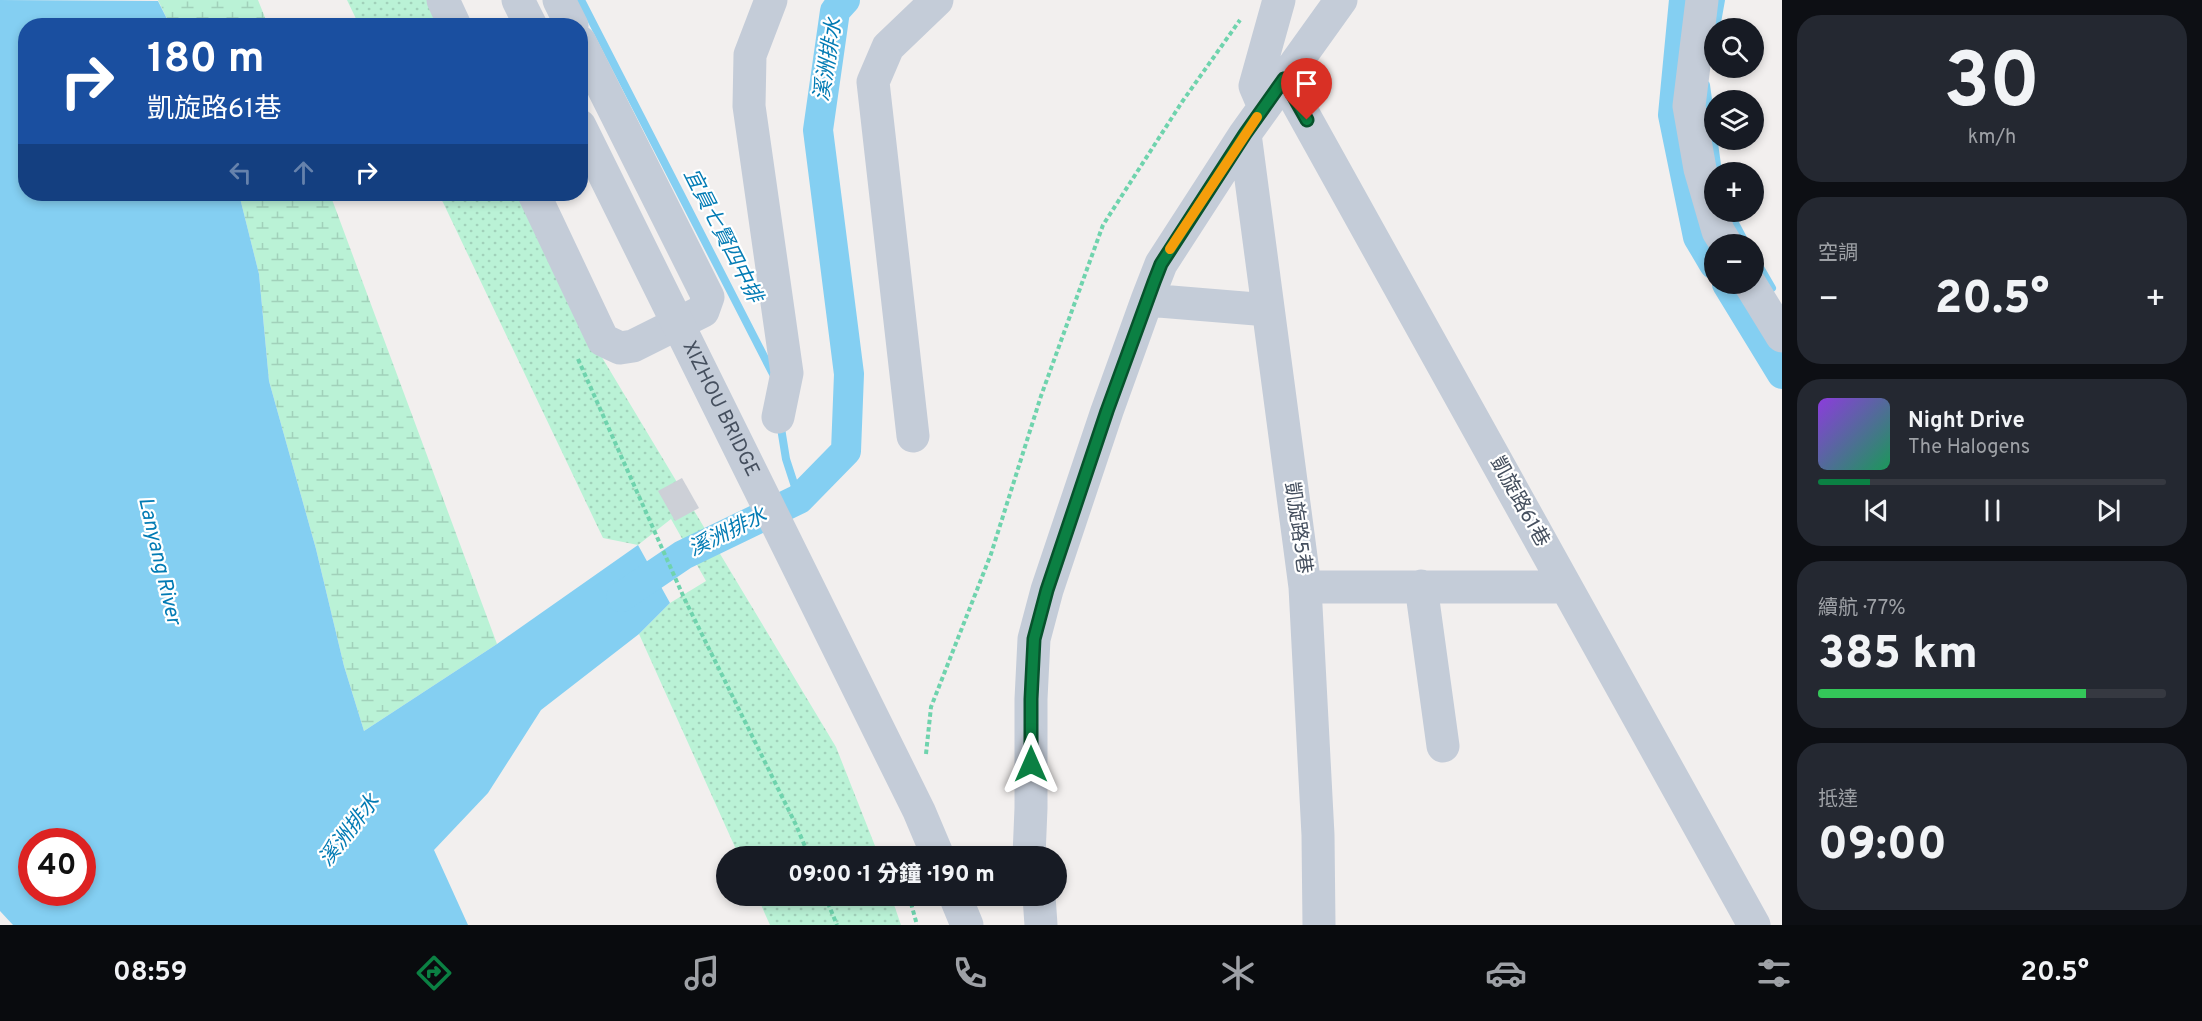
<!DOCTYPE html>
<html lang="zh-TW">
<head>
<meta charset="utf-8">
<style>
	body { margin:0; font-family:Overpass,"Noto Sans TC",sans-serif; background:#242831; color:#f1f3f6; height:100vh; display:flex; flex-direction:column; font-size:22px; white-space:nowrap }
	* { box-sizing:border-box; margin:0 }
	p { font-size:20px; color:#9ea1a6 }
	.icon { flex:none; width:33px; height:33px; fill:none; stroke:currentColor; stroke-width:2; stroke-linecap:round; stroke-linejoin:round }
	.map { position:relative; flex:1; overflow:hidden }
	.details { display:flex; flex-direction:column; gap:15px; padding:15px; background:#0d0f14; width:420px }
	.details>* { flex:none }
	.guide { position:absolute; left:18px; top:18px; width:570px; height:183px; border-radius:24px; box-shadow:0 3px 9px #0003; background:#1a4fa0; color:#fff; overflow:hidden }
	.fabs { position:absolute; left:1704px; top:18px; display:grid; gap:12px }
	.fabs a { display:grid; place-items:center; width:60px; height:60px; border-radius:50%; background:#171b24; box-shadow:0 3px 9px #0003; font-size:30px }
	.speed { position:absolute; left:18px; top:828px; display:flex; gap:12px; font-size:30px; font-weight:700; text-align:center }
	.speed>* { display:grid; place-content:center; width:78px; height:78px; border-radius:50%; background:#171b24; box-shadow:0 3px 9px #0003; line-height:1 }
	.speed .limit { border:9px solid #d22; background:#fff; color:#111 }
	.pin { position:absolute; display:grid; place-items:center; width:51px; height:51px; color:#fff; margin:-62px -26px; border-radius:50% 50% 50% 0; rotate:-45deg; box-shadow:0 0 6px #0007 }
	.pin .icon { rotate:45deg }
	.me { position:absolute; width:66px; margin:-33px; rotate:0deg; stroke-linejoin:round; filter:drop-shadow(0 0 4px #0008) }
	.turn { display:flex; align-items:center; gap:21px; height:126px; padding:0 30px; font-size:27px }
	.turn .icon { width:78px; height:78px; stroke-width:2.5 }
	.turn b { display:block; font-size:42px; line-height:51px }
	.lanes { display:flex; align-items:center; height:57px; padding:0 30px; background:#0003; justify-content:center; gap:30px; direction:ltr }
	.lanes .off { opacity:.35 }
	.big { font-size:45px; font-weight:800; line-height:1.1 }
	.details .card { flex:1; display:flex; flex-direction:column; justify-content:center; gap:9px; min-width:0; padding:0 21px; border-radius:24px; background:#242831 }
	.details .dial { align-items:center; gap:0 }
	.dial b { font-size:78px; line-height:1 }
	.song { display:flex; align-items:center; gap:18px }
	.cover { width:72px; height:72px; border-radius:9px; background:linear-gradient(135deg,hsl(270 70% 55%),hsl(150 70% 35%)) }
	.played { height:6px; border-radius:3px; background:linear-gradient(90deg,#0b8043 15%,#363941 15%) }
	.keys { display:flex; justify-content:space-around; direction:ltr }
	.heat { display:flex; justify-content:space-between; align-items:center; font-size:33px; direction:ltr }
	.charge { height:9px; border-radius:4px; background:linear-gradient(90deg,#34c759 77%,#363941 0) }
	.trip { position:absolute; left:716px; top:846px; width:351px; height:60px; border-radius:30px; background:#171b24; box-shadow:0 3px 9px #0003; font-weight:800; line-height:60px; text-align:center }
	.dock { display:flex; height:96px; justify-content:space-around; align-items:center; background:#090b0e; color:#9ea1a6 }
	.dock .icon { width:42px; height:42px }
	.dock .current { color:#0b8043 }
	.dock b { font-size:27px; color:#f1f3f6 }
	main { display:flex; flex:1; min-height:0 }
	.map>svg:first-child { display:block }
</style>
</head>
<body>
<main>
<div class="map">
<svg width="1782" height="925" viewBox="0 0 1782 925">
	<defs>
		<pattern id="grass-dots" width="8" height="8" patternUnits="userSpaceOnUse" patternTransform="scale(1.5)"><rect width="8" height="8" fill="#baf2d6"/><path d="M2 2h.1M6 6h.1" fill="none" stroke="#a1d1ba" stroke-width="1.8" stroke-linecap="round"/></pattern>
		<pattern id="wetland-marsh" width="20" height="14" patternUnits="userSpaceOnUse" patternTransform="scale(1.5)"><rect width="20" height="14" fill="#baf2d6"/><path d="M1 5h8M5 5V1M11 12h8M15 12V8" fill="none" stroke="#a1d1ba"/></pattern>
	</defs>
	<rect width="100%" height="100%" fill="#f2efee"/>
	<!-- grass -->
	<path fill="url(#grass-dots)" d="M347,0H434L446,25H359Z
		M439,194H525L600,354L836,747L879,856H739L639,634L670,603L706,581L671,519L638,545L603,538Z
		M757,896H891L901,925H770Z"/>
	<!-- wetland -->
	<path fill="url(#wetland-marsh)" d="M158,0H258L268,25H170Z
		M239,194H330L497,644L364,731L344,666L316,549L269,381L259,274Z"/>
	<!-- water -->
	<path fill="#84cff2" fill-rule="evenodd" d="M0,0L158,1L170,25L26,26V194H239L259,274L269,381L316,549L344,666L364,731L497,644L638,545L670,603L639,634L541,710L488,793L434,850L468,925H13L0,911ZM32,842H82V892H32Z"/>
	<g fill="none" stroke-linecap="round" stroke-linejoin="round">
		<!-- stream -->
		<path stroke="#84cff2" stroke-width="8" d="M581,0L774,376
			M1716,28L1721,0
			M1711,57L1714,37
			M1706,85L1718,172
			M1729,212L1746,244
			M1754,257L1772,288
			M780,422L786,459L799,499"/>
		<!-- canal -->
		<path stroke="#84cff2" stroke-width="30" d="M1684,0L1673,115L1698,237L1714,264
			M1727,284L1782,374
			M621,597L683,555L799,499L846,451L849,374L818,130L835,11L845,0"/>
	</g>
	<!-- building -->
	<path fill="#cdd0d7" d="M682,478L699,508L675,521L658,491Z"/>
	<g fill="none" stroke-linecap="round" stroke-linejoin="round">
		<!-- path -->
		<path stroke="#6fd3ad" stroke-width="4" stroke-dasharray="4.5 3" stroke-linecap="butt" d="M578,359L685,600L796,825L809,856
			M926,754L931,707L991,554L1041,396L1103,225L1182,102L1240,20
			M825,896L837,925
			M909,896L917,925"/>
		<!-- minor -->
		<path stroke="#c4ccd8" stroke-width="33" d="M443,0L455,26
			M518,0L531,26
			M559,0L572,26
			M771,0L750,55L749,106L787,373L778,417
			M1702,0L1689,106L1700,169L1718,231L1726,244
			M1284,79L1754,925
			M1264,107L1255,86L1279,0
			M1245,134L1305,587L1318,835L1319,925
			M534,194L603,340L620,348L633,346L703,311L708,297L580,42
			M1750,284L1782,336
			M1147,300L1268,310
			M913,436L873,82L888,47L937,0
			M1421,586L1443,746
			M1305,587H1566
			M1029,856L1031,808V699L1034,639L1047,590L1107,411L1147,300L1161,264L1245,134L1341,0
			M955,896L967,925
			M1039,896L1041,925"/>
		<!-- minor-bridge -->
		<path stroke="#c4ccd8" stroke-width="33" id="s1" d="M580,126L919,811L938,856"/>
	</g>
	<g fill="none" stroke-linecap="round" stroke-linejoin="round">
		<!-- route casing -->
		<g stroke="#07532c" stroke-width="15">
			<path id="route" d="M1031,764V699L1034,639L1047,590L1107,411L1154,282L1161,264L1245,134L1284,79L1307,120"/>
		</g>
		<!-- route -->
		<use href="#route" stroke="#0b8043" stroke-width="10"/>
		<!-- slow -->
		<path stroke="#f59e0b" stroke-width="10" d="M1170,249L1257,117"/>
	</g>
	<g text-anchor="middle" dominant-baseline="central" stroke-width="4.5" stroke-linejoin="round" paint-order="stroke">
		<!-- street labels -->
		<g font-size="20" fill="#454f5e" stroke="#fff">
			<text stroke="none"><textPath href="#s1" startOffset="316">XIZHOU BRIDGE</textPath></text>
			<text transform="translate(1519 502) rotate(61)">凱旋路61巷</text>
			<text transform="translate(1297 528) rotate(82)">凱旋路5巷</text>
		</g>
		<!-- water labels -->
		<g font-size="21" font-style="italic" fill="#027bb4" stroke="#fff">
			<text transform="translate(829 60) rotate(-81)">溪洲排水</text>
			<text transform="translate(722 236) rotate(63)">宜員七賢四中排</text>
			<text transform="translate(728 533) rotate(-26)">溪洲排水</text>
			<text transform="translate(159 561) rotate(77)">Lanyang River</text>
			<text transform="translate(350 831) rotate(-52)">溪洲排水</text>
		</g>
	</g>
</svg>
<div class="fabs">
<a><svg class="icon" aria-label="search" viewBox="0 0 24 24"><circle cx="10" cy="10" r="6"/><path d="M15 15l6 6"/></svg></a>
<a><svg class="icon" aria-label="layers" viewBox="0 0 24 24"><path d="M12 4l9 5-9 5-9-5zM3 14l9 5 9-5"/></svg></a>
<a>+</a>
<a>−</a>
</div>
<div class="speed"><div class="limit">40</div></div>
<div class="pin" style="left:1307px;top:120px;background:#d93025"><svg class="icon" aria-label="arrive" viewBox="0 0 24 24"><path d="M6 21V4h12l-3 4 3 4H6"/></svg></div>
<svg class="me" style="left:1031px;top:764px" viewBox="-20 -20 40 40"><path d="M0-17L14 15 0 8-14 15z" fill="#0b8043" stroke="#fff" stroke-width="4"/></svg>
<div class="trip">09:00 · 1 分鐘 · 190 m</div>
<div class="guide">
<div class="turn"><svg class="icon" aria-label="right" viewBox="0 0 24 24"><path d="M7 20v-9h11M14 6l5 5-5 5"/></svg><div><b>180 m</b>凱旋路61巷</div></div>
<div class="lanes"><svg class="icon off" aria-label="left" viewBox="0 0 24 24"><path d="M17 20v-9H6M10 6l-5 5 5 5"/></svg><svg class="icon off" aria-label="ahead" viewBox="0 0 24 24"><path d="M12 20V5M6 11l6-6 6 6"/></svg><svg class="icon" aria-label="right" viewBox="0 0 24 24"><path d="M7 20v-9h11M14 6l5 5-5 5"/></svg></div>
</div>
</div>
<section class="details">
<div class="card dial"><b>30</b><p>km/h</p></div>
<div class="card"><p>空調</p>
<div class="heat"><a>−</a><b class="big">20.5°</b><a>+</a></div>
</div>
<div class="card">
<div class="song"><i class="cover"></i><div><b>Night Drive</b><p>The Halogens</p></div></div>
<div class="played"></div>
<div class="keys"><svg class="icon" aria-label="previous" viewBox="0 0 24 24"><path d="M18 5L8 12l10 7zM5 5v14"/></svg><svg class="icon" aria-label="pause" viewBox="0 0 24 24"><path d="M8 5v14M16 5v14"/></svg><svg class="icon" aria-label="next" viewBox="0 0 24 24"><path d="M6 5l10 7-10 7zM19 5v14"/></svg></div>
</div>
<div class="card"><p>續航 · 77%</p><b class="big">385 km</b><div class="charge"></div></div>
<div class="card"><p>抵達</p><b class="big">09:00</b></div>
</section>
</main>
<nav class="dock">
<b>08:59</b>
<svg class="icon current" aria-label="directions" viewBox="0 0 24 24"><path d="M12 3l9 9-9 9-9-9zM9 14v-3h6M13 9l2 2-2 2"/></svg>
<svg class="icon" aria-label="music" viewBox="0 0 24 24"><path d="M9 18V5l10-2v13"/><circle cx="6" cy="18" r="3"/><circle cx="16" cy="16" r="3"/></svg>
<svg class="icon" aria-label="phone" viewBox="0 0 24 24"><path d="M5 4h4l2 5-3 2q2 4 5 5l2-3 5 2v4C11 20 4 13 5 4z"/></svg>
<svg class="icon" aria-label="climate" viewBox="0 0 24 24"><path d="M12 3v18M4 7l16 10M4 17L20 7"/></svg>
<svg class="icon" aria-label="car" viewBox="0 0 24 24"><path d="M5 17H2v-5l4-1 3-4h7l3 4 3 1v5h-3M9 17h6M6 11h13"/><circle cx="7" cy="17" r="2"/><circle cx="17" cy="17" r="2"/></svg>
<svg class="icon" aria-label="filters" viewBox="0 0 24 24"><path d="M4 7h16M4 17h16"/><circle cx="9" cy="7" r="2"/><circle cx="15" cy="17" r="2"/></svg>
<b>20.5°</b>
</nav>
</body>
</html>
